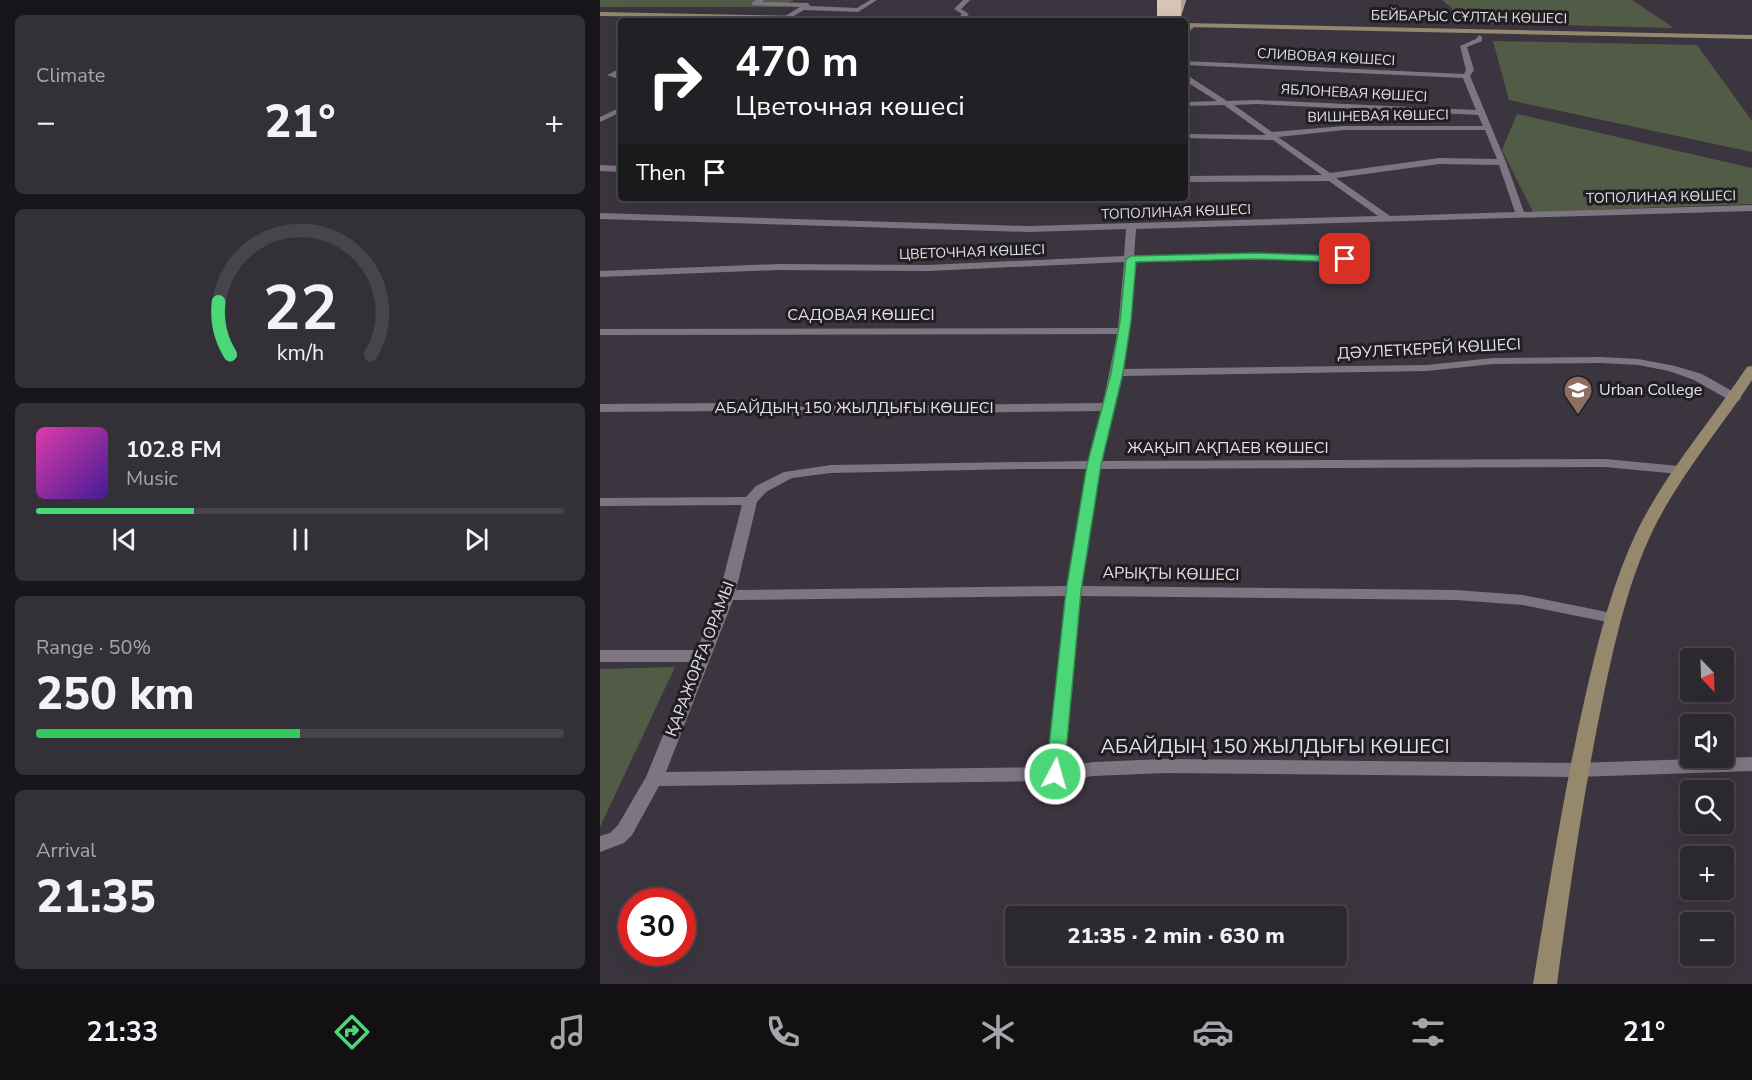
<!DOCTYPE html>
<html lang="en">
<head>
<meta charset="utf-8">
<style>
	body { margin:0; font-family:"Nunito Sans",sans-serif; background:#343037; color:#f1f3f6; height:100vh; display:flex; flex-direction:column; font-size:22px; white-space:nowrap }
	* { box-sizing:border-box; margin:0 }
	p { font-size:20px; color:#a6a6aa }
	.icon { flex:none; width:33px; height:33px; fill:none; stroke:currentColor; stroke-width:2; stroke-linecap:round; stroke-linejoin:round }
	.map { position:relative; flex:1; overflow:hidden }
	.drawer { display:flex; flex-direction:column; gap:15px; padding:15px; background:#18161a; width:600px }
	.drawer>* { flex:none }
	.top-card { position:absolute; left:18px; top:18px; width:570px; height:183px; border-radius:6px; box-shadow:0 6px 24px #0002,0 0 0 2px #48444b; background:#202124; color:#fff; overflow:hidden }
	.needle { width:39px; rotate:157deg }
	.fabs { position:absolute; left:1080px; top:648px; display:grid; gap:12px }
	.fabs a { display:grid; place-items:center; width:54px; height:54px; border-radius:6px; background:#2c282f; box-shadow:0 6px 24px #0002,0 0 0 2px #48444b; font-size:30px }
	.speed { position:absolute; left:18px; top:888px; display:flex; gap:12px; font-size:30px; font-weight:700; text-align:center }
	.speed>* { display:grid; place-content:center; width:78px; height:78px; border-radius:50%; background:#2c282f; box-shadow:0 6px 24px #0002,0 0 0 2px #48444b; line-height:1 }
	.speed .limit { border:9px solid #d22; background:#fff; color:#111 }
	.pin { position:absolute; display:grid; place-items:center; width:51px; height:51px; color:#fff; margin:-26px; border-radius:12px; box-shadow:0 3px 9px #0006 }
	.me { position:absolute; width:66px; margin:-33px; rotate:6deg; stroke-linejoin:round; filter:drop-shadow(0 0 4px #0008) }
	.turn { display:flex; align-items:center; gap:21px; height:126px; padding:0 18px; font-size:27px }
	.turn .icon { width:78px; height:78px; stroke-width:2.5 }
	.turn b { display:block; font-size:42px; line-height:51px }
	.then { display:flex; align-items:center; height:57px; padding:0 18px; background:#0003; gap:12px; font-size:22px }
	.big { font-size:45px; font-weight:800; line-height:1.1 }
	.drawer .card { flex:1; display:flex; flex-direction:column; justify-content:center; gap:9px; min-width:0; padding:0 21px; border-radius:9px; background:#343037 }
	.drawer .dial { align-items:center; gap:0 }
	.dial svg { height:156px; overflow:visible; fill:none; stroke:#48444b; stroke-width:7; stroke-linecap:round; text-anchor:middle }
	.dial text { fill:#f1f3f6; stroke:none }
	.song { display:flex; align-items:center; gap:18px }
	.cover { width:72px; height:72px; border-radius:9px; background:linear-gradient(135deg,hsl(320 70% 55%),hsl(260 70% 35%)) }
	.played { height:6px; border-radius:3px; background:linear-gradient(90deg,#4bd677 30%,#48444b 30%) }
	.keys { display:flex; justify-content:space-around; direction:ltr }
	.heat { display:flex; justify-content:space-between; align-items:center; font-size:33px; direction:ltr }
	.charge { height:9px; border-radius:4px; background:linear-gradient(90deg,#34c759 50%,#48444b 0) }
	.trip { position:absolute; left:405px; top:906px; width:342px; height:60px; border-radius:6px; background:#2c282f; box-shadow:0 6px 24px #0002,0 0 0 2px #48444b; font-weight:800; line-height:60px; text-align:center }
	.dock { display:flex; height:96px; justify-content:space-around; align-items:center; background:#121013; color:#a6a6aa }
	.dock .icon { width:42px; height:42px }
	.dock .selected { color:#4bd677 }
	.dock b { font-size:27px; color:#f1f3f6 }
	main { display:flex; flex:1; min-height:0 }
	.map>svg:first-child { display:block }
</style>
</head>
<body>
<main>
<section class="drawer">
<div class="card"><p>Climate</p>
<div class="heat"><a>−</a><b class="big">21°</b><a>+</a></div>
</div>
<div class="card dial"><svg viewBox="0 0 100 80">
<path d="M14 69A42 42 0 1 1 86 69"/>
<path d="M14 69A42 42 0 0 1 8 42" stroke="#4bd677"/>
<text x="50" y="56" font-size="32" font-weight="700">22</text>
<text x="50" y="72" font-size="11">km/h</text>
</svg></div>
<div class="card">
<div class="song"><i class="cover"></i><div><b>102.8 FM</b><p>Music</p></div></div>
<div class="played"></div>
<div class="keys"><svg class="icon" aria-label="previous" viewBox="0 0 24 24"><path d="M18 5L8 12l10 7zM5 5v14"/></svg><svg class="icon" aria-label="pause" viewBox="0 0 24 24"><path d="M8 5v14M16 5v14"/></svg><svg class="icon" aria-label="next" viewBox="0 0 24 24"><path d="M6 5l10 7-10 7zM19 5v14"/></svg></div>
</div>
<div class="card"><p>Range · 50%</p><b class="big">250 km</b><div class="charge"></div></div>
<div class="card"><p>Arrival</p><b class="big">21:35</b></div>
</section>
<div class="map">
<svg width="1152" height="984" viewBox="0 0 1152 984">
	<rect width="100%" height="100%" fill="#3b353f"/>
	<!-- green -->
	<path fill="#525b46" d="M0,0H194L181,7H0Z
		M842,0H1032L1074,28L869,23Z
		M893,41L1097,45L1152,121V152L909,100Z
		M917,114L1152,168V204L933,212L902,150Z
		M75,667L0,827V669Z"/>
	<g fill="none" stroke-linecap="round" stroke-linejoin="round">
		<!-- street -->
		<path fill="#7d7682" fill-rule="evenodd" d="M156,0H164L162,2L208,3L210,6L257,8L270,0H277L258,12L204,10L185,21H177L200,7L152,5V3Z
			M363,0H370L361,9L369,14L362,21H355L362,14L354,9Z
			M591,24L596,25L585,36V30Z
			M879,35L882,37V41L867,47L874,70L870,76L906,162L924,212L1152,205V211L536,229L534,256L653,253L745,256L750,259L745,262L653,259L534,262L530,321L523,369L827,365L893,358L1001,357L1038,359L1075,366L1102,374L1139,395L1141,398L1139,401H1131L1094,380L1069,371L1038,365L1001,363L893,364L827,371L522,376L502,461L1005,459L1079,466L1086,470L1079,474L1005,467L500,469L482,586L856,590L923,595L1012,613L1017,614L1020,618L1017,622L1012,623L923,605L856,600L481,596L465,766L494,762L565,759L977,763L1152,757V771L977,777L565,773L494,776L455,781L59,786L32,835L24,843L0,852V836L10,833L18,825L46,777L93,662H0V650H97L119,595L142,505L0,506V498L146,497L156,486L184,472L231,465L489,461L501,411L179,415L128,411L0,412V404L128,403L179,407L503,403L517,334L0,335V329L518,328L524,262L328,271L178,270L0,277V271L178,264L328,265L524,256L526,229L429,232L0,219V213L429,226L778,216L729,181L585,182V176L722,175L673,140L585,138V134L666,135L624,105L585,106V102L617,101L585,81V70L589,72L590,77L627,101L657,100L876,110L863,78L585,65V61L864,74L866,70L860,46L876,39ZM657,104L878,115L883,126H744L672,132L634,105ZM744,130H885L897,159L839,158L730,173L678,137ZM839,164L899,165L915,212L790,216L736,178ZM418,469H487L467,586L136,590L157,502L166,492L192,478L231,473ZM466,596L447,767L66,772L133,600Z
			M21,68V73L17,75L21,76V80L7,75Z
			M21,107V112L0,122V117Z
			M0,165L21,166V172L0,171Z"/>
		<!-- secondary -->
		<path fill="#96886d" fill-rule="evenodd" d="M0,12L350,19L354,21L0,16Z
			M585,23L1152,35V39L585,27Z
			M1152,366V380C1120,429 1081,474 1054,528C1029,579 1016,637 1004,693C984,789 970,886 957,984H933C949,887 964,789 986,693C999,637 1013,581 1038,529C1067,471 1111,421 1147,367Z"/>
	</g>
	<!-- wall -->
	<path fill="#d9c4b7" d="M557,0H586L581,16H557Z"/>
	<!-- shaded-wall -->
	<path fill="#b0a095" d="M581,0H586L581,16Z"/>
	<!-- route -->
	<path fill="#4bd677" stroke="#318b4d" stroke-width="1.5" d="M653,253L745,256L750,259L745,262L653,259L536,262L531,321L523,373L501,465L481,591L464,774L461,779L455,781L448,779L446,774L466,591L487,465L511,373L520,321L526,259L531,256Z"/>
	<!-- icons -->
	<defs>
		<g id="university-pin" transform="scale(1.5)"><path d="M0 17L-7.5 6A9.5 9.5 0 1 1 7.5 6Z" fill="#8d6e63" stroke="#211e22"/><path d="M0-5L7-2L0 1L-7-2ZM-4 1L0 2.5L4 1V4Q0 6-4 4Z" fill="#fff"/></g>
	</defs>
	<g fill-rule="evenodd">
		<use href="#university-pin" x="978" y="390"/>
	</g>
	<g text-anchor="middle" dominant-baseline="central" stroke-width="6" stroke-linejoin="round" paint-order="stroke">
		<!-- far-street labels -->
		<g font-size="14" fill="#e4e0e7" stroke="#211e22">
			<text transform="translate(869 17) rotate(1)">БЕЙБАРЫС СҰЛТАН КӨШЕСІ</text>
			<text transform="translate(726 57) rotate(3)">СЛИВОВАЯ КӨШЕСІ</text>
			<text transform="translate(754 93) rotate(3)">ЯБЛОНЕВАЯ КӨШЕСІ</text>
			<text transform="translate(778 116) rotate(-1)">ВИШНЕВАЯ КӨШЕСІ</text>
			<text transform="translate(1061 197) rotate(-1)">ТОПОЛИНАЯ КӨШЕСІ</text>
			<text transform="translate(576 212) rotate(-2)">ТОПОЛИНАЯ КӨШЕСІ</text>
			<text transform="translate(372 252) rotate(-2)">ЦВЕТОЧНАЯ КӨШЕСІ</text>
		</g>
		<!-- street labels -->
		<g font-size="16" fill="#e4e0e7" stroke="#211e22">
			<text x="261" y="315">САДОВАЯ КӨШЕСІ</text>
			<text transform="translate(829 349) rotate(-3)">ДӘУЛЕТКЕРЕЙ КӨШЕСІ</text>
			<text x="254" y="408">АБАЙДЫҢ 150 ЖЫЛДЫҒЫ КӨШЕСІ</text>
			<text x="628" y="448">ЖАҚЫП АҚПАЕВ КӨШЕСІ</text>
			<text transform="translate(571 574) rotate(1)">АРЫҚТЫ КӨШЕСІ</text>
			<text transform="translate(100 659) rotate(-69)">ҚАРАЖОРҒА ОРАМЫ</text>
		</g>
		<!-- poi labels -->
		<g font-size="16" fill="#e4e0e7" stroke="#211e22" text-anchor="start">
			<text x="999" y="390">Urban College</text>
		</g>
		<!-- near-street labels -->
		<g font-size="20" fill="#e4e0e7" stroke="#211e22">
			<text x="675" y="746">АБАЙДЫҢ 150 ЖЫЛДЫҒЫ КӨШЕСІ</text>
		</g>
	</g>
</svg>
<div class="fabs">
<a><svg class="needle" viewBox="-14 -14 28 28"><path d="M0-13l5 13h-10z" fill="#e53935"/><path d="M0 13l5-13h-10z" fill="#a6a6aa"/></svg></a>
<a><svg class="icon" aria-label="sound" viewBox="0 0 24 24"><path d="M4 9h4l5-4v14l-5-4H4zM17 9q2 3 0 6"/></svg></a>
<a><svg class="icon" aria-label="search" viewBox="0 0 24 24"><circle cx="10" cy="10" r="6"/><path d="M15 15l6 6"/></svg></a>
<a>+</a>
<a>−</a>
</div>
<div class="speed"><div class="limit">30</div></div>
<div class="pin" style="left:745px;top:259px;background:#d93025"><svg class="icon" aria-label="arrive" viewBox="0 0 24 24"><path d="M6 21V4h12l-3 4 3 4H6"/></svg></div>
<svg class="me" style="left:455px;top:774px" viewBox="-20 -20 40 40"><circle r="17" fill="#4bd677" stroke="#fff" stroke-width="3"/><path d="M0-11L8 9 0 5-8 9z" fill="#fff"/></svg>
<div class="trip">21:35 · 2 min · 630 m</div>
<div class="top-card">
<div class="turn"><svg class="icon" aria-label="right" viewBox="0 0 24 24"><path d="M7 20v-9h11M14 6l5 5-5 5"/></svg><div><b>470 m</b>Цветочная көшесі</div></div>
<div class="then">Then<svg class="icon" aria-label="arrive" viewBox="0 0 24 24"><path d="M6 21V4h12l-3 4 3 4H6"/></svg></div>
</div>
</div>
</main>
<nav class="dock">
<b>21:33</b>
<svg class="icon selected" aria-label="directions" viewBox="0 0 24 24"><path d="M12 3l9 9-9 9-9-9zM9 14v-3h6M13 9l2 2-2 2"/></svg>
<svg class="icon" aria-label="music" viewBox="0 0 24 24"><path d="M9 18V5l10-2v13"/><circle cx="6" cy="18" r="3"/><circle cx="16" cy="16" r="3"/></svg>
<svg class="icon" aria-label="phone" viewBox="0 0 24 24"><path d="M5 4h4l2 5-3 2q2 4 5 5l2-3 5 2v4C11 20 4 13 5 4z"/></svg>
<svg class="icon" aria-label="climate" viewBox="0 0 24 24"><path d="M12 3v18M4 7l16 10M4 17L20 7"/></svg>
<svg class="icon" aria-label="car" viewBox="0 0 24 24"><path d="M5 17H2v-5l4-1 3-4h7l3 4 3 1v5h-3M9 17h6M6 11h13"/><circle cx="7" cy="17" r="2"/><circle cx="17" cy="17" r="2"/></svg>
<svg class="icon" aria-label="filters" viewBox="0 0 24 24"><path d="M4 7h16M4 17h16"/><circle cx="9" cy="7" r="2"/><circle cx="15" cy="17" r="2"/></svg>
<b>21°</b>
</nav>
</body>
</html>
